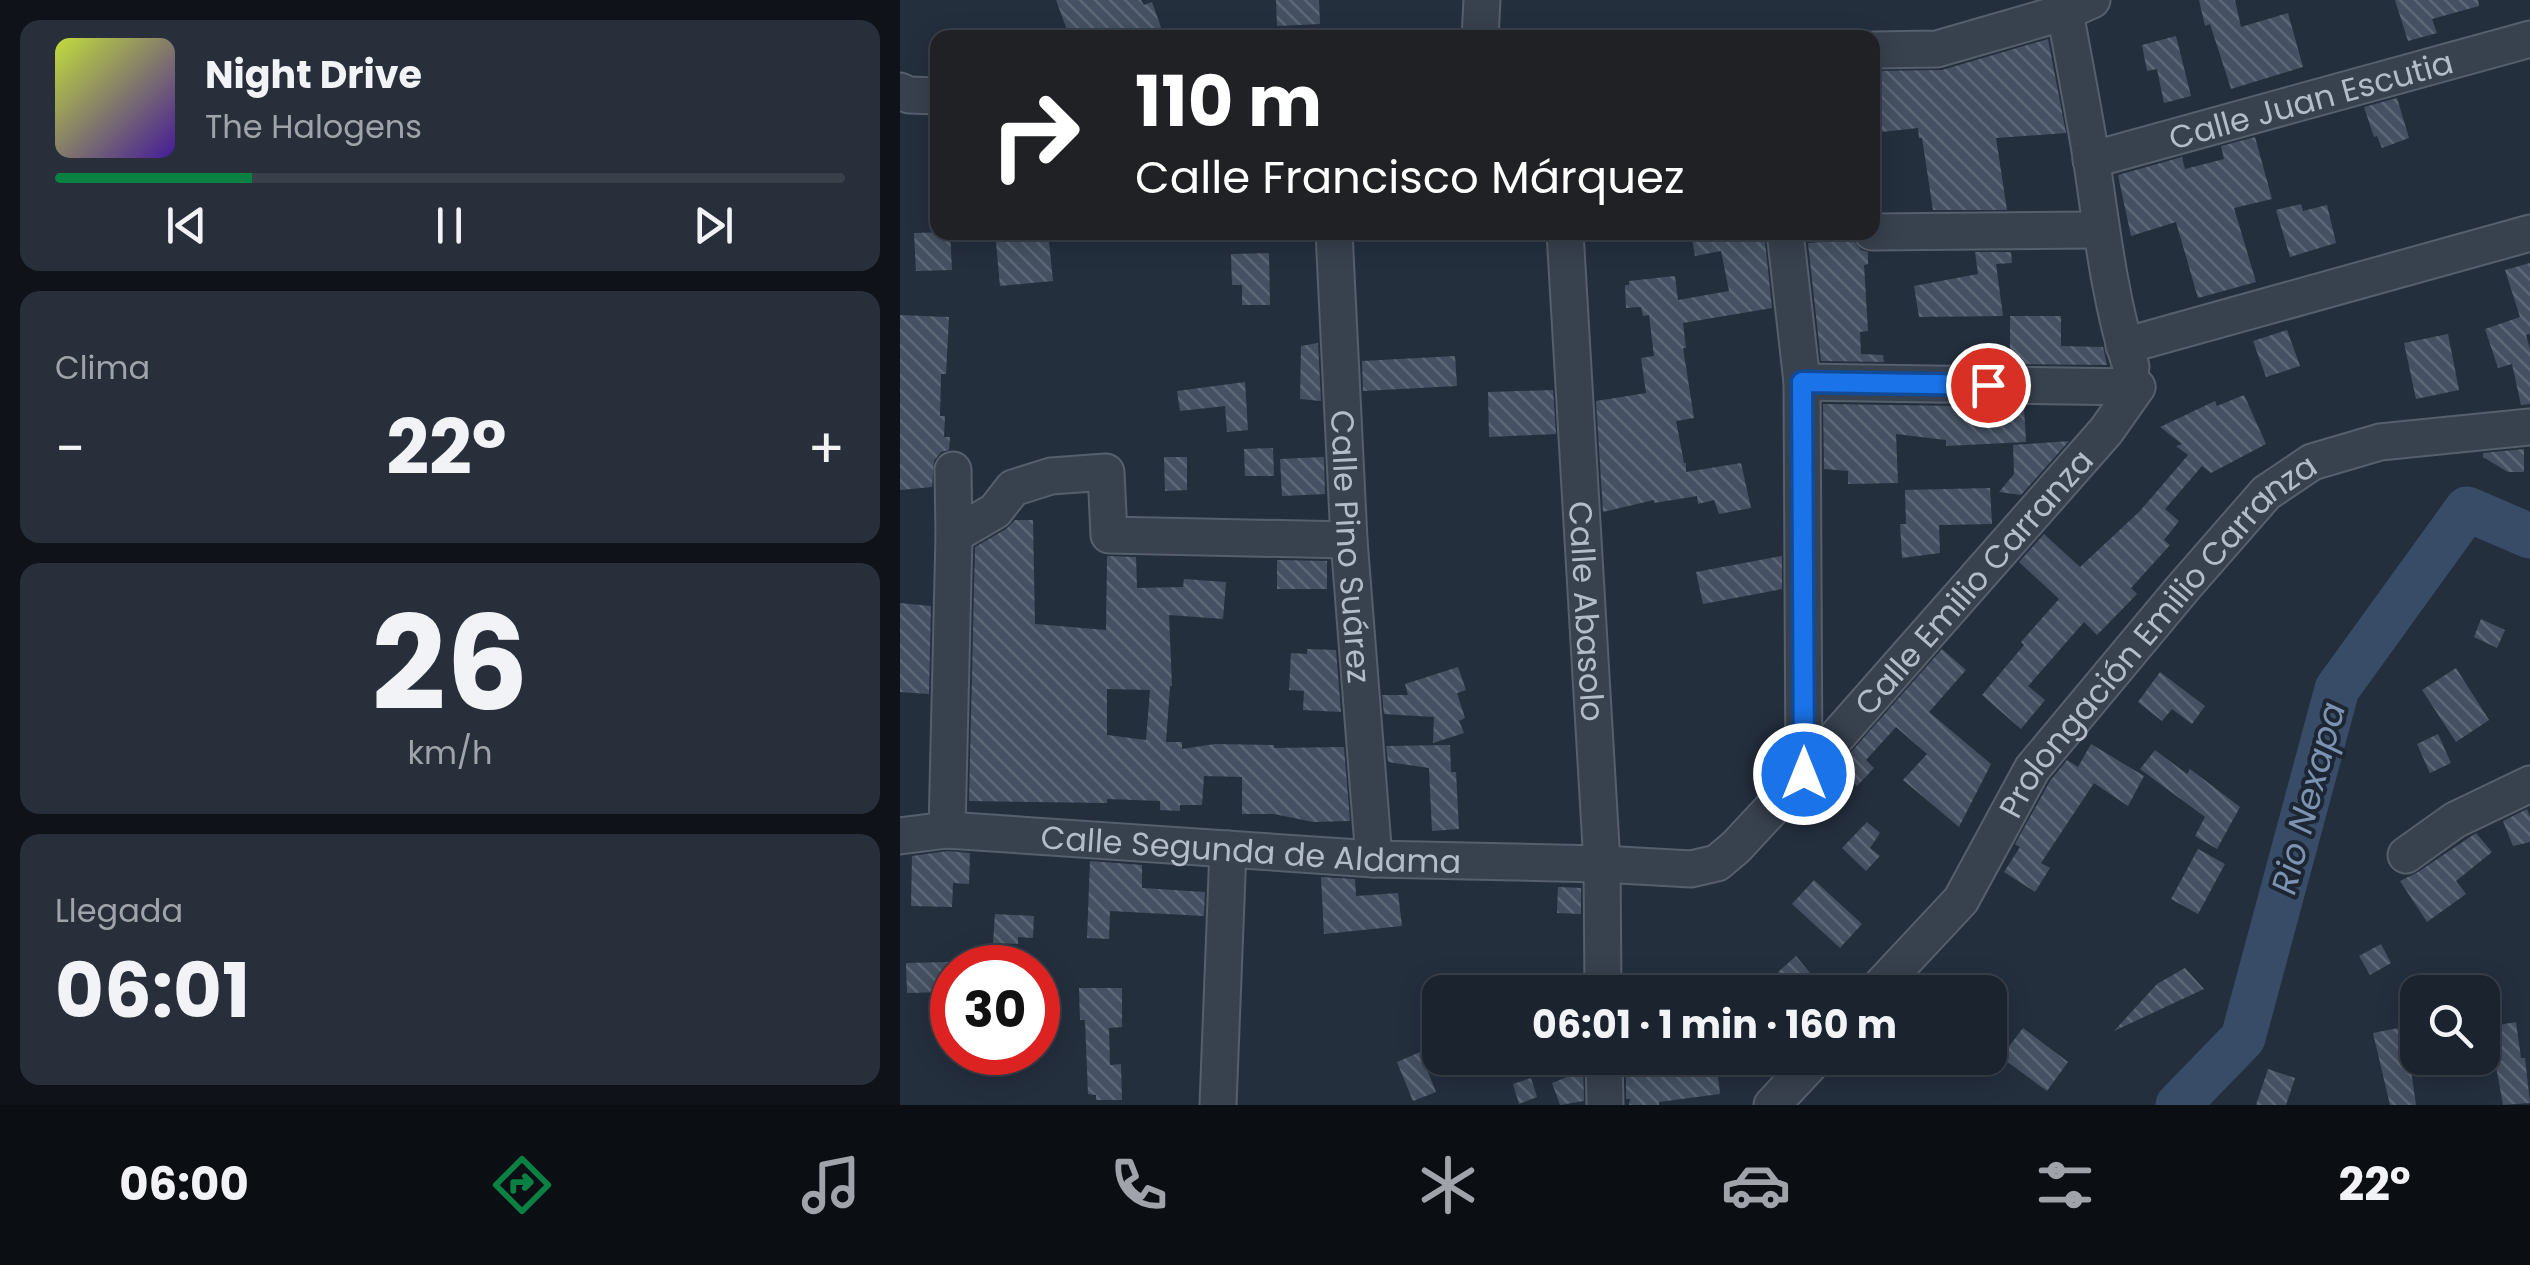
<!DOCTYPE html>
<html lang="es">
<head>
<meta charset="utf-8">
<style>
	body { margin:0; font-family:Poppins,sans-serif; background:#282f3a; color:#f1f3f6; height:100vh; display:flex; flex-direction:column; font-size:38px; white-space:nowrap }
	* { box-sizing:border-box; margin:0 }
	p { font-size:32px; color:#a0a4aa }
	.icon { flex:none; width:55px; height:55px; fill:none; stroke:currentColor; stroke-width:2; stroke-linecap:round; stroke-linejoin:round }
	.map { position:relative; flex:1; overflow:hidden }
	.sheet { display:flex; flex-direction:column; gap:20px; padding:20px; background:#0f1319; width:900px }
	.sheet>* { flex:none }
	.hud { position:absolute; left:30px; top:30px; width:950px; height:210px; border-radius:20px; box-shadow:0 5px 25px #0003,0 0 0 2px #39404a; background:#202124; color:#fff; overflow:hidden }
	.controls { position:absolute; left:1500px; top:975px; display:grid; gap:20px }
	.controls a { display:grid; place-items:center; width:100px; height:100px; border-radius:20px; background:#1b232e; box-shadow:0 5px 25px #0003,0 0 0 2px #39404a; font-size:50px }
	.speed { position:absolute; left:30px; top:945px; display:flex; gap:20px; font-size:50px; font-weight:700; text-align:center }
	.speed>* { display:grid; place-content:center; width:130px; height:130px; border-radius:50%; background:#1b232e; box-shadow:0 5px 25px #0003,0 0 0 2px #39404a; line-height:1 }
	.speed .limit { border:15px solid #d22; background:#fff; color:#111 }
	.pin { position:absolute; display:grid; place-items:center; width:85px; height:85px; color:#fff; margin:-42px; border:5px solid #fff; border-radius:50%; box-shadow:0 2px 10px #0007 }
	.me { position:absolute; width:110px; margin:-55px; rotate:0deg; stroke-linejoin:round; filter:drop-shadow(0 0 8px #0008) }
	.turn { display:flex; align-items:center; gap:35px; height:210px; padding:0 40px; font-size:45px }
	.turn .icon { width:130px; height:130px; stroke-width:2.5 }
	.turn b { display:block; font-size:70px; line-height:85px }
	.big { font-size:75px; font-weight:700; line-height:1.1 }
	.sheet .tile { flex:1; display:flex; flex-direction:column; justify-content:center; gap:15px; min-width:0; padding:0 35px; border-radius:20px; background:#282f3a }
	.sheet .dial { align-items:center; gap:0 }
	.dial b { font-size:130px; line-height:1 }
	.song { display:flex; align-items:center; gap:30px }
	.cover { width:120px; height:120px; border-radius:15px; background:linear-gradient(135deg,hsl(70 70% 55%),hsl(260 70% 35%)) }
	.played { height:10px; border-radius:5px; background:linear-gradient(90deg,#0b8043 25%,#39404a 25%) }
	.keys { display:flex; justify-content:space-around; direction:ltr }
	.heat { display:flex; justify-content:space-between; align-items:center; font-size:55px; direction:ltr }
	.trip { position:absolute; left:522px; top:975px; width:585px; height:100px; border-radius:20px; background:#1b232e; box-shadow:0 5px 25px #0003,0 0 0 2px #39404a; font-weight:700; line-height:100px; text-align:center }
	.dock { display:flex; height:160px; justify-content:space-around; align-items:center; background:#0b0e12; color:#a0a4aa }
	.dock .icon { width:70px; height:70px }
	.dock .active { color:#0b8043 }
	.dock b { font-size:45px; color:#f1f3f6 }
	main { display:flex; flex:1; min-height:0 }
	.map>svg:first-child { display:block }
</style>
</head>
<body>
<main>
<section class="sheet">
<div class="tile">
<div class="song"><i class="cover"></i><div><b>Night Drive</b><p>The Halogens</p></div></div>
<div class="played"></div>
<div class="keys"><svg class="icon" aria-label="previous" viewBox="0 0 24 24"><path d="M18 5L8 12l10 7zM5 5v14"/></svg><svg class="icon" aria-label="pause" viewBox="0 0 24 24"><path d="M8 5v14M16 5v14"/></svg><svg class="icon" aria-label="next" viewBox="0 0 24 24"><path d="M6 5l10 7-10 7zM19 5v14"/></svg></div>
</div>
<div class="tile"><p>Clima</p>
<div class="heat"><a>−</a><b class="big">22°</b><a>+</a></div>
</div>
<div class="tile dial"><b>26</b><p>km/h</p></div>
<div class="tile"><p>Llegada</p><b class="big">06:01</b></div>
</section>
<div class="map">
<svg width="1630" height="1105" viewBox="0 0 1630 1105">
	<defs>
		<pattern id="building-back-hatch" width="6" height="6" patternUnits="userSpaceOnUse" patternTransform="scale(2.5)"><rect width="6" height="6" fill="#455162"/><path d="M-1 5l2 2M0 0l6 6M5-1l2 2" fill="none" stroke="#5d6877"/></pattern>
	</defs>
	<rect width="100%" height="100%" fill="#242f3e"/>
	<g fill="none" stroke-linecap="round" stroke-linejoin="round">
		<!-- river -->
		<path stroke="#394c67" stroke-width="45" d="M1278,1105L1343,1038L1437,689L1567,509L1630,536"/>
	</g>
	<!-- building -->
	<path fill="url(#building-back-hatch)" fill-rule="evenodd" d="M156,0H241L244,5L252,2L263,33L250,38H170Z
		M376,0H419L420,24L377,26Z
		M1299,0H1335L1341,27L1388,13L1403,67L1331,89L1310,24L1305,26Z
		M1495,0H1578L1579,6L1532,19L1537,33L1508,41Z
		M1276,36L1291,96L1264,103L1257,69L1247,71L1242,45Z
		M1148,39L1166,133L1096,138L1107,210H1033L1022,138H1019L1018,128L972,133V71L1042,70Z
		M1497,98L1509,138L1482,148L1477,136L1474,137L1464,107Z
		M1355,137L1372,199L1334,208L1356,282L1298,298L1276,222L1231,236L1218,175L1282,157L1285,169L1324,159L1321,146Z
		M1401,204L1403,211L1427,205L1436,243L1390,257L1376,210Z
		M50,232L52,270L16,271L14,233Z
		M95,232H148L153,281L100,286Z
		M791,232H864L872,308L783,323L786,348H783L794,418L776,421L784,463H786V472L841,463L851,508L819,514L814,500L798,504L797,496L754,503V500L703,512L696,401L746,393L741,358L754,356L749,315L743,316L741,307L726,308L725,285H729V281L775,276L778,300L829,291L821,251L795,256Z
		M953,240L961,250L968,252V264L964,265L968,331L960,332L961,354L983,355L984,362L921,361L908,243Z
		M1075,252H1111L1112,263L1096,264L1103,316L1019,317L1014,286L1078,274Z
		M369,253L370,305H342V285H332L331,254Z
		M1630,263V334L1626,335L1630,349V404L1621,405L1612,364L1598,368L1585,329L1620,317L1605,270Z
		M0,315L49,317L46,374H41L40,416H45L44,437H50L49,450L41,452L34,461L32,487L0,490Z
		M1110,316H1161V346L1203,347L1207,365L1091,364V355H1110Z
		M1387,330L1400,366L1366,377L1353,341Z
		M1548,334L1559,390L1516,399L1504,343Z
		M418,343L421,401L400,399L401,346Z
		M555,356L557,386L463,391L462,361Z
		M345,382L348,430L327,432L325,406L280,411L277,391Z
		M653,390L656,434L589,437L588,392Z
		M1344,395L1366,444L1311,473L1302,466L1265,509L1279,521L1264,540L1270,545L1231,588L1237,594L1197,635L1184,622L1128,686L1145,700L1121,729L1082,695L1124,645L1121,642L1159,599L1119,562L1144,534L1180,567L1240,511L1288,455L1276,446L1282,444L1260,427L1315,401L1317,406Z
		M923,404L1124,407L1126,442L1046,446V440L996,434L998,483L948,484V471L924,469Z
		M1169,441L1121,495L1099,492L1114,474L1113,445Z
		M373,448L374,476H345L344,449Z
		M1624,449V472H1608L1583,457V453Z
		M264,457H287V490L265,491Z
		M424,457L425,494L382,496L380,459Z
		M1090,488L1092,524L1039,525L1040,553L1002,558L1000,524H1006L1005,490Z
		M115,520H133L135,624L206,630L207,556L236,557L237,588L283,587L284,579L326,582L323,619L269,615L272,686H270L266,742H282V749L315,744L374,745V748L444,747L450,821L413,822L374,814H342V777L304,776L302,805H280V811L260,810V801L207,799V803L69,801L75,547L106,529ZM207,689L250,690L246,740L207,735Z
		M882,556V589L803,604L796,572Z
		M377,560L427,561V589H377Z
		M0,603L31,606L29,694L0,692Z
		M1581,619L1605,630L1597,648L1574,637Z
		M407,649L436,650L441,712L403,710L404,691L389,690L391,653L407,654Z
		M1042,649L1066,670L1029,712L1091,764L1059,827L1003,780L1027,754L996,727L966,760L974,768L957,786L944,774L927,790L922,785Z
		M558,667L566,690L557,693L565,718L559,721L564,733L533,743L534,717L484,714L482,695H508L505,684Z
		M1556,668L1589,720L1556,742L1522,690Z
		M1260,672L1305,706L1292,724L1272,709L1262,721L1238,702Z
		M1538,734L1551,763L1530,773L1517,744Z
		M1191,744L1244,776L1228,806L1194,783L1141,863L1150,868L1135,892L1104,872L1120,847L1115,844L1150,781L1167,760L1178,767Z
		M550,745L551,772H556L559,829L532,831L529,768L488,762L486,746Z
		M1255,750L1287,774L1290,769L1340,807L1317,849L1295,836L1305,817L1240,769Z
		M1627,809L1630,817V842L1613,846L1603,821Z
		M967,822L980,833L970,848L980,856L966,871L942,848Z
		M1576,833L1592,852L1556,881L1566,894L1527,922L1500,881L1518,872Z
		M1298,849L1325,864L1298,914L1271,899Z
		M48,851L70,853L69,884L53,883L52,907L11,906L12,856Z
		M190,861L242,865V888L305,892L304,916L210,911L209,939L187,938Z
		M421,877L455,879L456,896L498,893L502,926L424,934Z
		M914,880L962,924L940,948L892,904Z
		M658,887L681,888V914L657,913Z
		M95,914L134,916L133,938L118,937V944L93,943Z
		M1481,944L1491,963L1470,975L1459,956Z
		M896,956L926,992H895L878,972Z
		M48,962L50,992L7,993L6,963Z
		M1285,968L1304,989L1214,1031L1257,984Z
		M179,988H222V1027L209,1028L210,1065L221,1064L222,1100H196V1095L188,1094L185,1020H180Z
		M1616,1022L1621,1058H1625L1630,1103L1603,1105L1594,1055L1582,1057V1028Z
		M1518,1024V1062L1510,1063L1516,1105H1490L1473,1033Z
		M1123,1028L1168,1062L1147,1091L1101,1057Z
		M520,1052L536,1092L513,1101L497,1062Z
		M726,1058H785L786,1073L817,1069L820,1094L759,1102V1105H729L730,1099H726Z
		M679,1063H683L684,1101L660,1105L652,1083L680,1072Z
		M1368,1069L1395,1078L1386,1105H1356Z
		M631,1078L637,1097L619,1104L613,1084Z"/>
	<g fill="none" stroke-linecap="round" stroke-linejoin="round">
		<!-- minor casing -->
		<g stroke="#565f6c" stroke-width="39">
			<g id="minor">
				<path d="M1167,0L1165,12C1174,62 1184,112 1192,163C1202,231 1210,301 1231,367"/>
				<path d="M580,38L582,0"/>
				<path d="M972,50L1037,49L1165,12L1192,0"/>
				<path d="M0,91L9,95L38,96"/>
				<path id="s1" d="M1191,160L1630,39"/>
				<path id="s2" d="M434,232L449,540L474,859"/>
				<path id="s3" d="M665,232L702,864L703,992"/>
				<path d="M885,232L902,382L904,774"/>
				<path d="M972,232L1201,230"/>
				<path d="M1224,346L1630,233"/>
				<path d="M902,382L1237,387"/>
				<path d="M54,535L95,511L113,488L151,476L206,472L209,535L449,540"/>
				<path d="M47,830L54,535L53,470"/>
				<path id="s4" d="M0,836L47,830L474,859L702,864L791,869L817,863L836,847L904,774L1206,431L1237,387"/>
				<path d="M1506,855L1555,820L1630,784"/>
				<path id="s5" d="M975,992L1061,900L1132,769L1283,588L1366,493L1412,462L1480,442L1630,427"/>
				<path d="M704,1058L705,1105"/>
				<path d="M318,1105L328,849"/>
				<path d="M872,1105L916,1058"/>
			</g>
		</g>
		<!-- minor -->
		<use href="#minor" stroke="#38414e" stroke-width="35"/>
	</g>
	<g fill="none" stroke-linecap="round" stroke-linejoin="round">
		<!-- route casing -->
		<g stroke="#114b97" stroke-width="25">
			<path id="route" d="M904,774L902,382L1088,385"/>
		</g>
		<!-- route -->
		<use href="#route" stroke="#1a73e8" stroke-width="18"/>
	</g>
	<g text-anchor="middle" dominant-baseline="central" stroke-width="8" stroke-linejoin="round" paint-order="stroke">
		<!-- street labels -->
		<g font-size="32" fill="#b4bcc9" stroke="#1d2633">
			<text stroke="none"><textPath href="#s1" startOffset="228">Calle Juan Escutia</textPath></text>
			<text stroke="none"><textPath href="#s2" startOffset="315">Calle Pino Suárez</textPath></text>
			<text stroke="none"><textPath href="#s4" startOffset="1200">Calle Emilio Carranza</textPath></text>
			<text stroke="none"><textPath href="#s3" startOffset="380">Calle Abasolo</textPath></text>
			<text stroke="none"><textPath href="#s5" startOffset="458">Prolongación Emilio Carranza</textPath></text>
			<text stroke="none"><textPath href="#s4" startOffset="352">Calle Segunda de Aldama</textPath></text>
		</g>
		<!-- water labels -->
		<g font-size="35" font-style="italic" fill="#7c92b1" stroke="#1d2633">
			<text transform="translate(1408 798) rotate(-75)">Rio Nexapa</text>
		</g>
	</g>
</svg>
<div class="controls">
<a><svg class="icon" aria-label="search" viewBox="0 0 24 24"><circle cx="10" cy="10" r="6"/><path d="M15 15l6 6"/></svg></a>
</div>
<div class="speed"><div class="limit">30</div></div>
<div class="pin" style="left:1088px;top:385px;background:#d93025"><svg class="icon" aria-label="arrive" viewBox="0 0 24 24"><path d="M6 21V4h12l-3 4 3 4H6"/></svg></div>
<svg class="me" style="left:904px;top:774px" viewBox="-20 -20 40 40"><circle r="17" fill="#1a73e8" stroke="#fff" stroke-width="3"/><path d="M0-11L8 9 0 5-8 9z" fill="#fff"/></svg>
<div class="trip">06:01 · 1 min · 160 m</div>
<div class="hud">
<div class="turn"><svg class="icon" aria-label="right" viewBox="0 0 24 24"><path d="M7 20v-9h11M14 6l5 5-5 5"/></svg><div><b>110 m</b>Calle Francisco Márquez</div></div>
</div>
</div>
</main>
<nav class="dock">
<b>06:00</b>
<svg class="icon active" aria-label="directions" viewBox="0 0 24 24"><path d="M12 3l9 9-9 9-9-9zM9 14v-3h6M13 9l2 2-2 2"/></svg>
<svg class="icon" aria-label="music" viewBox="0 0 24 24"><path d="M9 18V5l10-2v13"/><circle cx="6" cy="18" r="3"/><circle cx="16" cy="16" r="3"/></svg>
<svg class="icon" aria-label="phone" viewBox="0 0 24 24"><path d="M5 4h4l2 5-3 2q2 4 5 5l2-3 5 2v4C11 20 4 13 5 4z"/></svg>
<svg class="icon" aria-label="climate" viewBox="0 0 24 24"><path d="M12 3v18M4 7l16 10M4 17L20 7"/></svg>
<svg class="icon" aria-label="car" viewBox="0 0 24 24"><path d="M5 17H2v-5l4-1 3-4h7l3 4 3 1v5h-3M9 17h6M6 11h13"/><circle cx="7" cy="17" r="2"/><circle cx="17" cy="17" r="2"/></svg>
<svg class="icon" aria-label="filters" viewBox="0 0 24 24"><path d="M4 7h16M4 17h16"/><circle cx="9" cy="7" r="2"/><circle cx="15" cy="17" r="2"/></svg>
<b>22°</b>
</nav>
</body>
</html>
